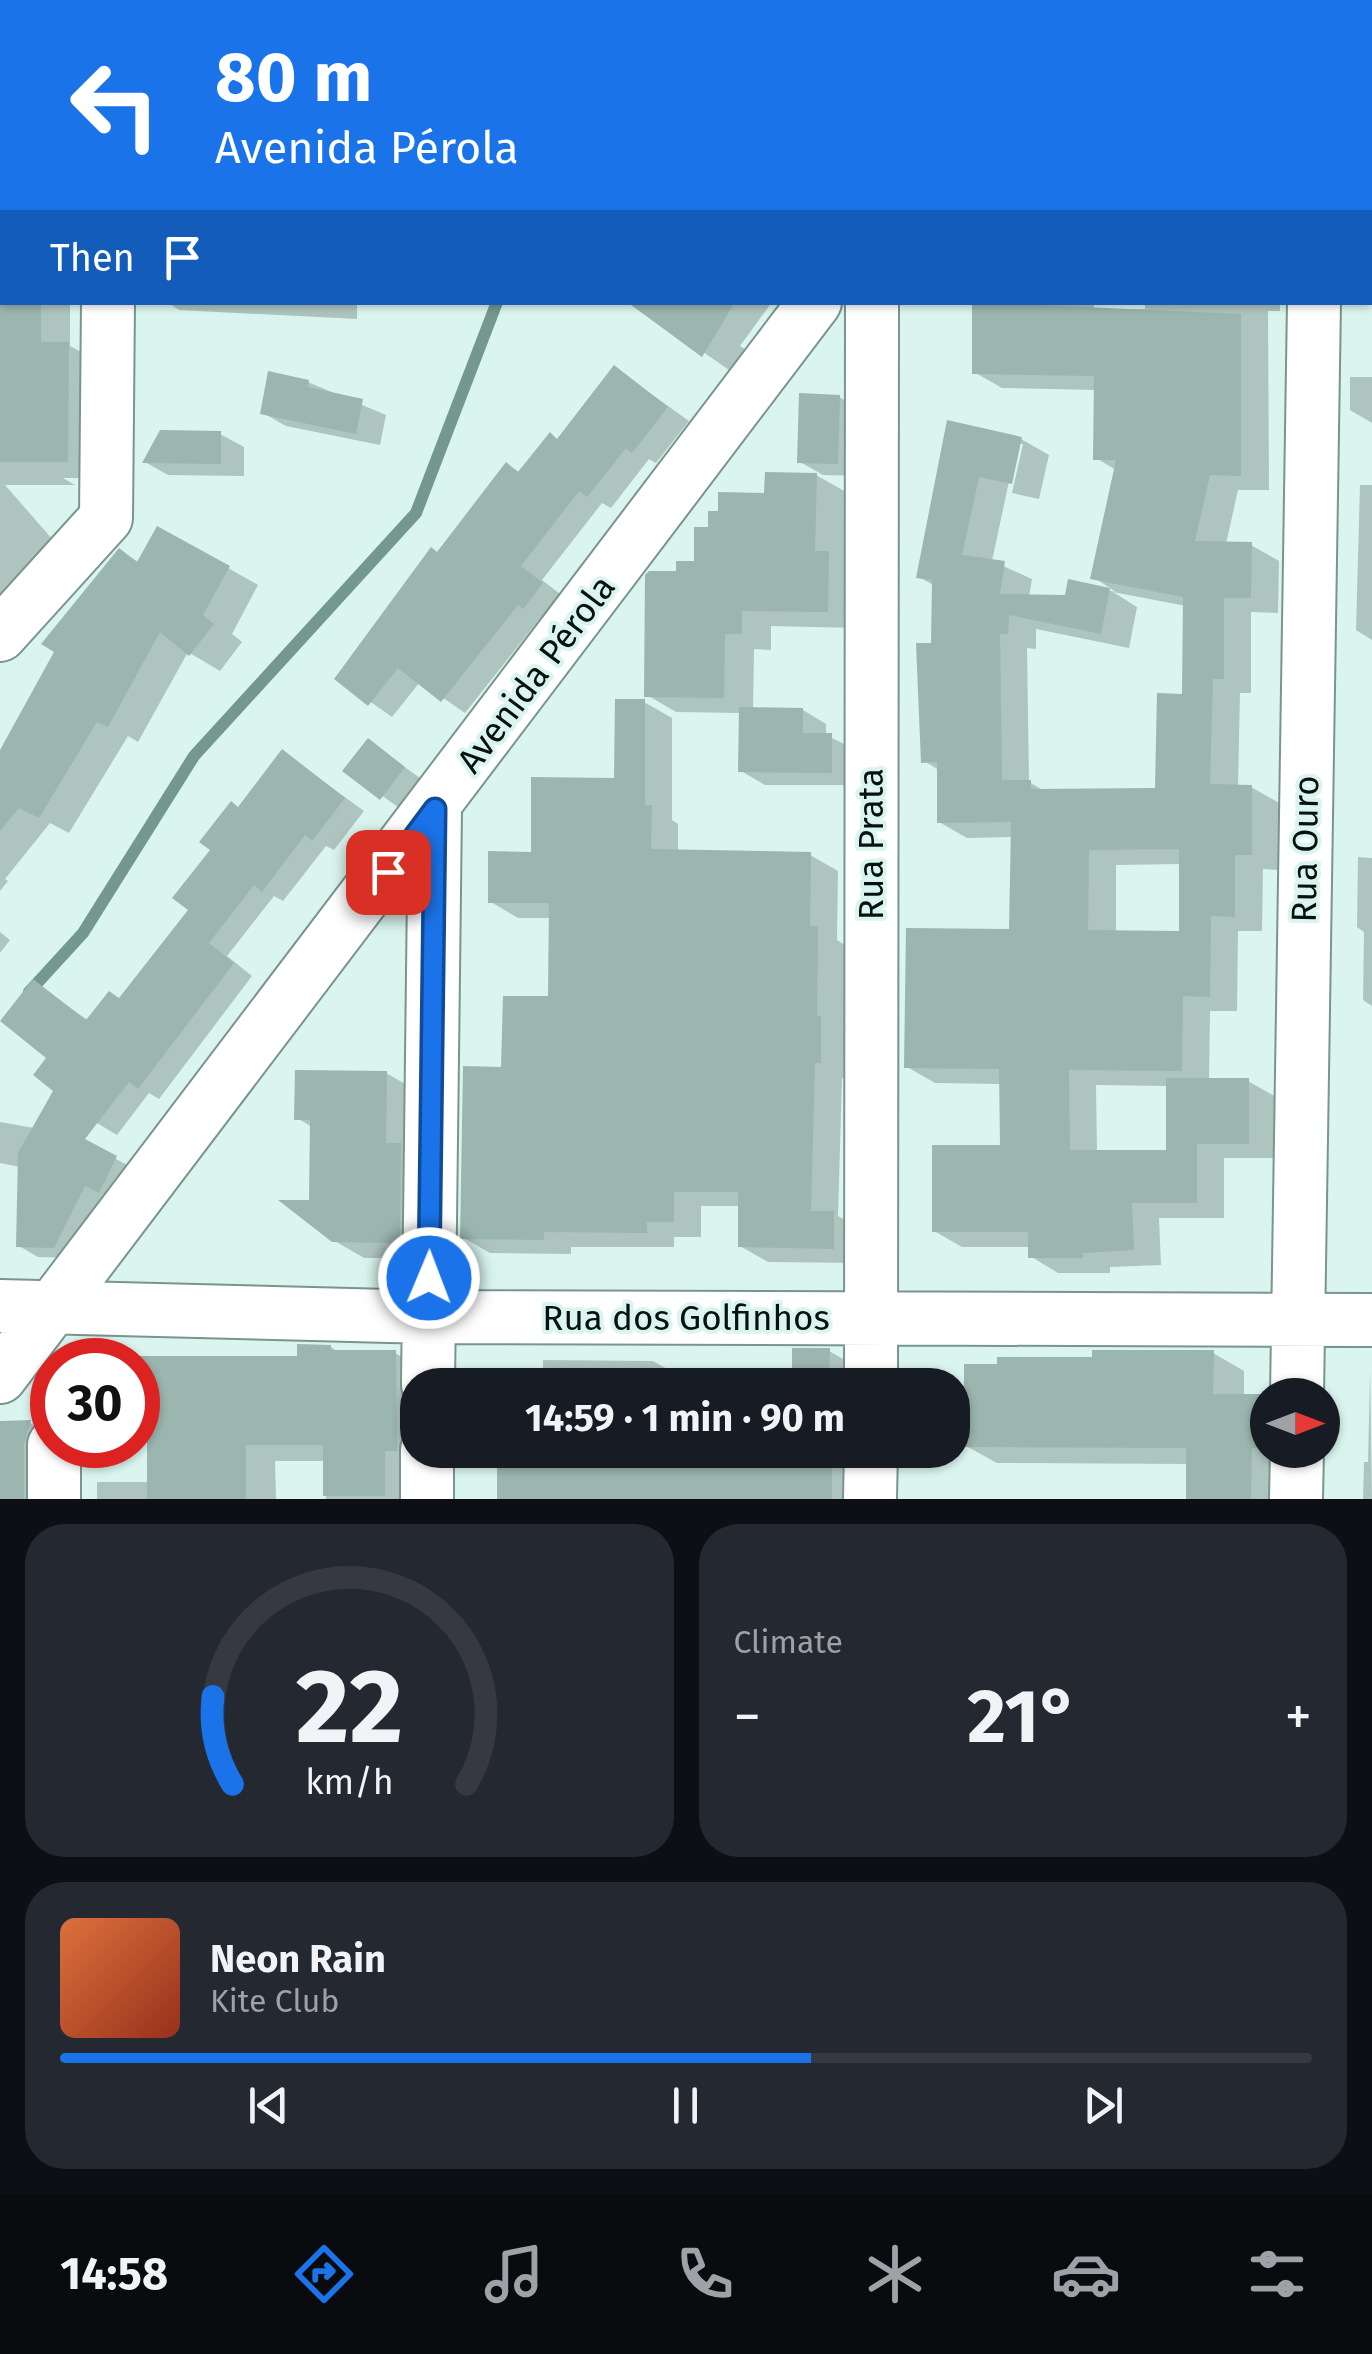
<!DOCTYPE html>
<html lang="en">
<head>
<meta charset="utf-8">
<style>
	body { margin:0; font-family:"Fira Sans",sans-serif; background:#242831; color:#f1f3f6; height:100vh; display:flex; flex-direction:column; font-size:38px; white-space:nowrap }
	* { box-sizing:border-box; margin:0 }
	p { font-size:32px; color:#9ea1a6 }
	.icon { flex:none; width:55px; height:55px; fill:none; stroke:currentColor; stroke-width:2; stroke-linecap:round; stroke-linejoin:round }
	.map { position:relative; height:1499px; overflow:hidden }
	.panel { display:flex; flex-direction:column; gap:25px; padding:25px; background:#0d0f14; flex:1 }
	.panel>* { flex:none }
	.hud { position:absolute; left:0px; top:0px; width:1372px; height:305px; box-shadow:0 2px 8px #0004; background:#1a73e8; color:#fff; overflow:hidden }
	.needle { width:65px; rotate:90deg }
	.controls { position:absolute; left:1250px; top:1378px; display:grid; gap:20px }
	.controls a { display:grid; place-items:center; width:90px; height:90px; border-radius:50%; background:#171b24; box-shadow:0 2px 8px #0004; font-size:50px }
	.speed { position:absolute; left:30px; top:1338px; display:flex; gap:20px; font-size:50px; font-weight:700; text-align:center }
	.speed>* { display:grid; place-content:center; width:130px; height:130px; border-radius:50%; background:#171b24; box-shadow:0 2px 8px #0004; line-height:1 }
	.speed .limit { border:15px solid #d22; background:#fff; color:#111 }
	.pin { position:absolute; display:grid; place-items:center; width:85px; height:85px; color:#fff; margin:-42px; border-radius:20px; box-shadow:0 5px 15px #0006 }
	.me { position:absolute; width:110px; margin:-55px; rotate:1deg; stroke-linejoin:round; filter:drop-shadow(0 0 8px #0008) }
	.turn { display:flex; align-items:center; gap:35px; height:210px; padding:0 50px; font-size:45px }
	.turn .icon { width:130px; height:130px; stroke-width:2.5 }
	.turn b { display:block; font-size:70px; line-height:85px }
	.then { display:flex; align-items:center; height:95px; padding:0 50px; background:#0003; gap:20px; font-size:38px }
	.big { font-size:75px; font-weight:700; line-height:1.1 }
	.panel .card { flex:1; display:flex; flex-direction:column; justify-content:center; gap:15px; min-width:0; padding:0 35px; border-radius:40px; background:#242831 }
	.panel .dial { align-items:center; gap:0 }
	.dial svg { height:260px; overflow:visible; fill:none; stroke:#363941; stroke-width:7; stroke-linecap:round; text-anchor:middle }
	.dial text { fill:#f1f3f6; stroke:none }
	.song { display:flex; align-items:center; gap:30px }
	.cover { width:120px; height:120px; border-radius:15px; background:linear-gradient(135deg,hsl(20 70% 55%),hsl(10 70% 35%)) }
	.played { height:10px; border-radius:5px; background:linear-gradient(90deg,#1a73e8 60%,#363941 60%) }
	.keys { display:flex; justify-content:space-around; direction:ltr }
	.heat { display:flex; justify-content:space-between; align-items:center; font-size:55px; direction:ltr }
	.panel .tiles { flex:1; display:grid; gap:25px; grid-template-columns:1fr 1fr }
	.card:last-child { grid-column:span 2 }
	.trip { position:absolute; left:400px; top:1368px; width:570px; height:100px; border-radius:40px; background:#171b24; box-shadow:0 2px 8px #0004; font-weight:700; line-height:100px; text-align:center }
	.dock { display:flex; height:160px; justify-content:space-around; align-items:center; background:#090b0e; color:#9ea1a6 }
	.dock .icon { width:70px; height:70px }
	.dock .selected { color:#1a73e8 }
	.dock b { font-size:45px; color:#f1f3f6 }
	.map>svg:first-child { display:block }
</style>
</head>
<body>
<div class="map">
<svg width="1372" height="1499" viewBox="0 0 1372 1499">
	<rect width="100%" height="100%" fill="#daf5ef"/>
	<!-- shadow -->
	<path fill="#0003" fill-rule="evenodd" d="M0,0H76L2,2V302H70V346L98,361L97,478H63L75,485H5L60,548L0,633Z
		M750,0H829L750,2Z
		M1036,0H1284V2Z
		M1370,88H1372V143L1370,142Z
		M167,302H357V319L179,310Z
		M631,302H772L740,346L745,349L729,370Z
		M1094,302V309H1145V302H1280V311H1268L1269,490H1238L1226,544L1251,545L1279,561L1278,613L1251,612V693H1240L1238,787H1251L1279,803V870L1263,869L1262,931H1238L1237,1011H1210L1209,1081H1248L1276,1097V1158H1224V1218H1159L1161,1265L1110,1267V1273H1058L1030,1256V1247H962L934,1231L1003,1147L1001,1084L935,1083L907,1067L1012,932L1013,837L967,838L939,822V770L924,761L935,586L919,577L949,423L1021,439L1049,455L1039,499L1012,493L1023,444H1017L992,561L1032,579L1029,597L1067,598L1070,582L1116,592L1093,577L1116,470L1096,458V390L1002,388L974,372L975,303ZM1113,592L1186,606L1184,696L1157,791L1046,792L1029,782L1027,648L1036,649V629L1129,648L1137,607ZM1182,864V934L1116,933V865ZM1096,1085L1168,1086V1153H1097Z
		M615,368L689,421L656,463L649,459L611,508L602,503L542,580L564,597L547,620L541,617L465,713L420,682L392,717L337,678L507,465L521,473L559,441Z
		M1350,377H1372V423L1350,410Z
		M308,382L386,415L380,445L286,426L263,413Z
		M839,397L863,411L861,476L823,475L800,462Z
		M220,434L244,447V476L168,475L145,462Z
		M816,475L846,492L844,563L858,571L857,628L771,626V650L754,649L753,710H803L826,724V735L854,749V785H765L741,771L742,713L676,712L647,695L679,574L696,564L711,530L767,496Z
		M1360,485H1372V640L1356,630Z
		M120,551L140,563L228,568L258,585L232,634L242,642L220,671L188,652L138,742L128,736L69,833L50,823L5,879L8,881L0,891V755Z
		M644,702L672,718V820L678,824V852L810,855L838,871L837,940L845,945L844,1033L848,1035V1078H842L838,1216L861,1229V1263L768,1262L740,1246V1206H701V1237H674V1247H571V1254L490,1253L462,1237L551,999L552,918H518L491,902L533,854L617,781Z
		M368,741L427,783L405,812L346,770Z
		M283,752L364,811L334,850L326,846L283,901L274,896L227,956L252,976L159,1099L149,1093L117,1135L97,1123L50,1058L33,982L89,1021L120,1001L191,910L213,850Z
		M1358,857L1372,858V1006L1363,1000L1364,932L1357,927Z
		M0,932L10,940L0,953Z
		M386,1073L416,1090L429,1258H364L333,1240L312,1127L297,1118Z
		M0,1122L68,1134L135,1169L74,1258L38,1257L19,1246L20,1167L0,1163Z
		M331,1347L340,1353H395L425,1370L418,1385L415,1499H326V1461H275L276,1499H97V1482H149L148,1412L138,1406V1360L126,1358H299Z
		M829,1351L859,1368V1385H794Z
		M1213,1353L1244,1371V1396L1268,1401V1450H1291L1282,1499H1188L1189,1464L997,1463L966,1446L1094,1359Z
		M543,1360L653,1361L683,1378V1385H512V1376H543Z
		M1370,1370L1372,1499H1363L1364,1462H1368Z
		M30,1423L52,1436L47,1499H0V1434Z
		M512,1450H860L861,1499H499Z"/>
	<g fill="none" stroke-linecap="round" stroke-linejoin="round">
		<!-- stream -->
		<path stroke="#749790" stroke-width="12" d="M595,2V0
			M29,992L83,933L194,756L416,513L497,302"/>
	</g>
	<!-- building -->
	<path fill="#9bb5af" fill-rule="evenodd" d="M0,302H41V342H69L68,462H0Z
		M627,302H735L702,357Z
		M972,302L1241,314V476L1210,475L1195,541L1252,542L1251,598H1224V679H1213L1210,784L1252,785V855H1235V917L1211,916L1210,997L1183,996L1182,1071L1069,1070L1070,1150H1166V1078H1249V1144H1197V1203H1132L1134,1250L1083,1253V1258H1028V1232H932V1145H1000L999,1069L904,1068L906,928L1009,929L1011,822L937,823V762L921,763L916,643H931L932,580L916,578L947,420L1022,437L1012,484L979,477L962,555L1005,561L1000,594L1065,595L1068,579L1110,588L1101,634L1009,615L1008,634H1000L1002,780H1031V789L1155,788L1157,693L1182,694L1183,597L1090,579L1116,460H1093L1094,376L972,374ZM1179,849V931L1088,930L1089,850Z
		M614,365L668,407L632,453L626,448L587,497L579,491L521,566L543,583L523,609L518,605L441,702L398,668L368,706L334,679L431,547L437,552L506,462L518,472L550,432L557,439Z
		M268,371L309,380L308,387L363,399L356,434L260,414Z
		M799,393L840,395L838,464L797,463Z
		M160,430L221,431V464L142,463Z
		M765,472L817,473L815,551H829L828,612L742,611V634H725L724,698L644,697L645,575L649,571H676V561H694V527H708V511H718V492L764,493Z
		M157,526L230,566L203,615L214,624L189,656L160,632L108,727L97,722L39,818L19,808L0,831V750L54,652L41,644L119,548L137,562Z
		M615,699H645V805H652L651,849L811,852L810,926H818L817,1016H821V1063H815L811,1211H834V1249L738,1247V1192H674V1222H647V1233L544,1232V1240L460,1239L463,1066L501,1067L503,996H548L549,903H488V851L531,852V777L614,778Z
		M739,707L803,708V733H832V773L738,772Z
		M368,738L405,767L380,800L342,771Z
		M282,749L345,798L312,841L305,835L262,892L254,885L209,943L234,963L138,1089L129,1082L85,1139L117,1156L99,1193L85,1186L54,1248L16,1247L18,1153L53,1091L33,1075L46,1058L0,1021L33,979L86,1020L109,991L119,998L188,910L172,898L210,850L199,842L231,801L238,807Z
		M295,1070L387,1071L386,1143H401L400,1243L332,1242L278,1200H309L310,1120H294Z
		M297,1344L331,1345V1350H396L397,1451H385V1496H323V1445H246V1499H147V1416L145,1402H138V1356H297Z
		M792,1348H830L829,1385H792Z
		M1092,1350H1214L1213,1394H1260V1448H1252L1251,1499H1186V1448L964,1447V1364H997V1357H1092Z
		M31,1420L24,1445V1499H0V1421Z
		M646,1451L832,1452V1499H497V1455L608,1456L646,1455Z"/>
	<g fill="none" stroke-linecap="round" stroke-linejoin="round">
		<!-- minor casing -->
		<g stroke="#7a948e" stroke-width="56">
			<path id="minor" d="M111,2V0
				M876,2V0
				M1318,2V0
				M0,635L106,518L108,302
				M0,1306L428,1317L1372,1320
				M0,1377L815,302
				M428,1385L435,809
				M871,1385L872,302
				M1297,1395L1314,302
				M54,1499V1445
				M427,1499V1450
				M870,1499L871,1450
				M1296,1499L1297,1450"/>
		</g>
		<!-- minor -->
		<use href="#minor" stroke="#fff" stroke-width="52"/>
	</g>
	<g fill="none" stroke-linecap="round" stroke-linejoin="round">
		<!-- route casing -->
		<g stroke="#114b97" stroke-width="25">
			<path id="route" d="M388,872L435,809L429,1278"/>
		</g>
		<!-- route -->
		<use href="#route" stroke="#1a73e8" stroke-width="18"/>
	</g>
	<g text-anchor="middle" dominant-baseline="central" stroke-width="8" stroke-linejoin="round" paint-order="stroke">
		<!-- street labels -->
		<g font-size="35" fill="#07110f" stroke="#daf5ef">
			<text transform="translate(536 674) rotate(-53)">Avenida Pérola</text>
			<text transform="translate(871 844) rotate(-90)">Rua Prata</text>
			<text transform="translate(1305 849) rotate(-89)">Rua Ouro</text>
			<text x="686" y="1318">Rua dos Golfinhos</text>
		</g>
	</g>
</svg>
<div class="controls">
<a><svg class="needle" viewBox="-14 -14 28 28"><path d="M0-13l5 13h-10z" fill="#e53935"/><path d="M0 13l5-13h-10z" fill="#9ea1a6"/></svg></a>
</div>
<div class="speed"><div class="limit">30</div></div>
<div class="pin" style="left:388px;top:872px;background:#d93025"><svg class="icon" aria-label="arrive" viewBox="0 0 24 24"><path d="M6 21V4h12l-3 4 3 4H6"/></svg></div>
<svg class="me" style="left:429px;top:1278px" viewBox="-20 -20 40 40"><circle r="17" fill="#1a73e8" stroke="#fff" stroke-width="3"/><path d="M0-11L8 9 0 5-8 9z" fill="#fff"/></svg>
<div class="trip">14:59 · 1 min · 90 m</div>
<div class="hud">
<div class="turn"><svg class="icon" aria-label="left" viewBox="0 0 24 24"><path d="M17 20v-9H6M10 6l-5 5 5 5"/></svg><div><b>80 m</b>Avenida Pérola</div></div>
<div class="then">Then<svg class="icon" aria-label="arrive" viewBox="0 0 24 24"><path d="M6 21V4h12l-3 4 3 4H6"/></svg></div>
</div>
</div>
<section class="panel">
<div class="tiles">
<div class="card dial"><svg viewBox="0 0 100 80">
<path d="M14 69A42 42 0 1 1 86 69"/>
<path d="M14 69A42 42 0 0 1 8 42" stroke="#1a73e8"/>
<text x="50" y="56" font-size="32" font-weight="700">22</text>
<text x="50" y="72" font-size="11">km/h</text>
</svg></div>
<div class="card"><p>Climate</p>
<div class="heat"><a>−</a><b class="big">21°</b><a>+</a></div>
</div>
<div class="card">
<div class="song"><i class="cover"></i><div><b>Neon Rain</b><p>Kite Club</p></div></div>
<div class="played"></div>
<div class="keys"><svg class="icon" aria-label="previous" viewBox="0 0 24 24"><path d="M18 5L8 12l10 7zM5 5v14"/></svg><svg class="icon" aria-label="pause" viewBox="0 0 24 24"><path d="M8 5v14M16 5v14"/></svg><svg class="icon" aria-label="next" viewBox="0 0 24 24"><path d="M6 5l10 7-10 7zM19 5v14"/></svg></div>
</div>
</div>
</section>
<nav class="dock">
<b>14:58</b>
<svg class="icon selected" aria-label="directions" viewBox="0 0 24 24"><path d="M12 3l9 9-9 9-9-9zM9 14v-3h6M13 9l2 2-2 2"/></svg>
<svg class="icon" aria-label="music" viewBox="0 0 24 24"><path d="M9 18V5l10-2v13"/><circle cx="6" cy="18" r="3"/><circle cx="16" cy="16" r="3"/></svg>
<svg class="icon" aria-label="phone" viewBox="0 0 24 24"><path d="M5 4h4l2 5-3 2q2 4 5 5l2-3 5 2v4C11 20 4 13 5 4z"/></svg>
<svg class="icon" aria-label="climate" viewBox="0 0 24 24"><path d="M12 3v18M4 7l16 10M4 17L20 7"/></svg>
<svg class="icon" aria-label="car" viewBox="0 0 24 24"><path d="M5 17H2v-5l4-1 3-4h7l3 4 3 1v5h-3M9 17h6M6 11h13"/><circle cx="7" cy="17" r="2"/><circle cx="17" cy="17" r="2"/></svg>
<svg class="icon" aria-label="filters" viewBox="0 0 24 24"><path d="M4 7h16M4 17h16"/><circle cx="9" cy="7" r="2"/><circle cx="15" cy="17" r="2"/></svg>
</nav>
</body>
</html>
